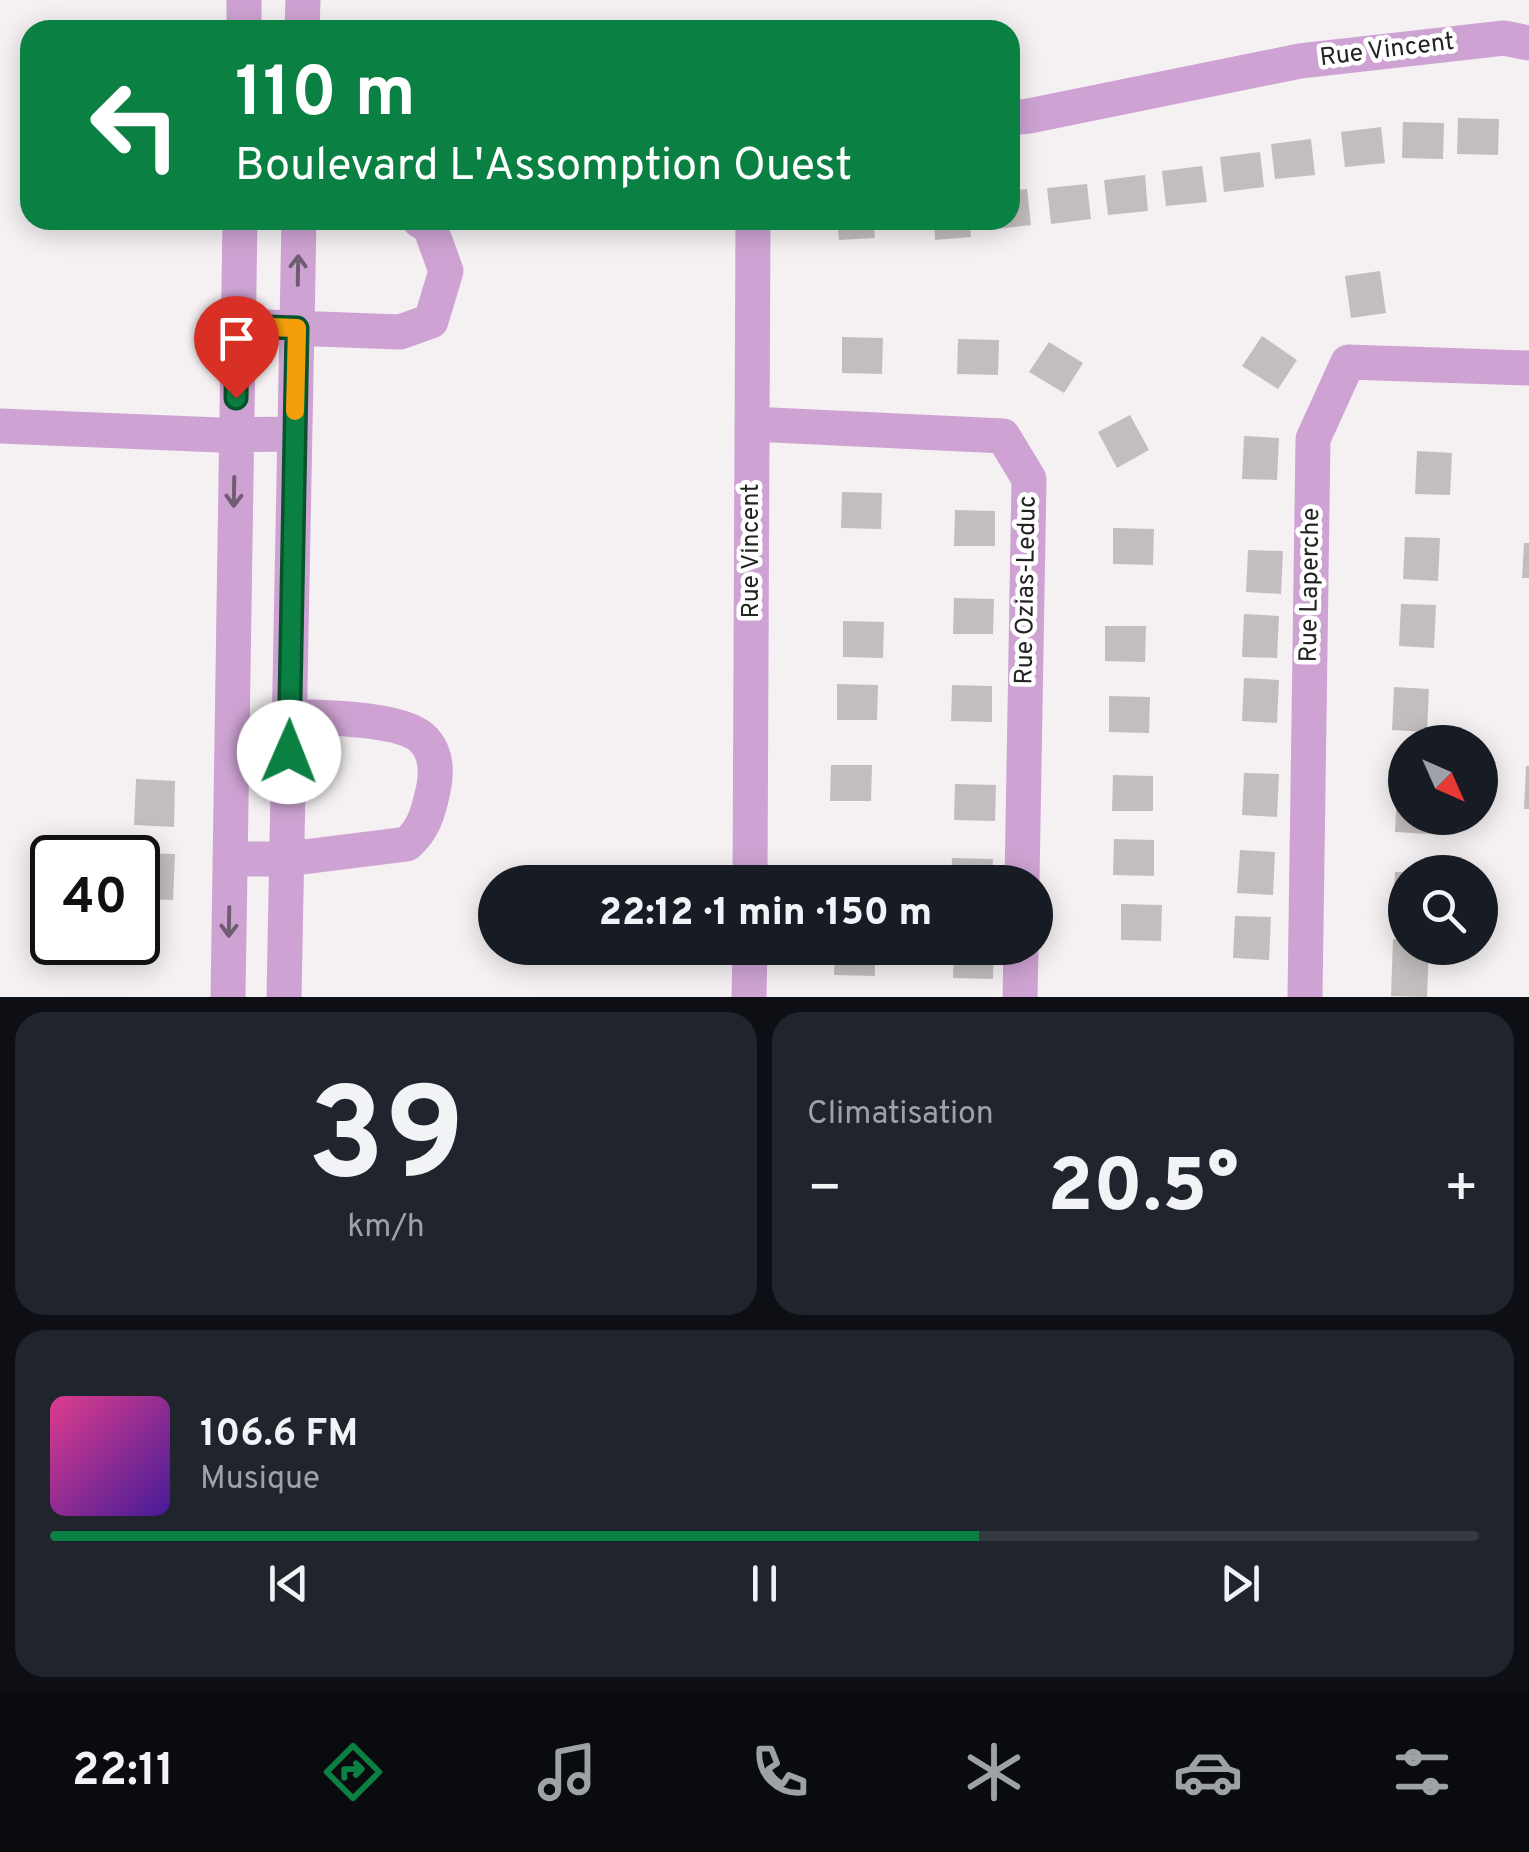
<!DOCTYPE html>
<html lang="fr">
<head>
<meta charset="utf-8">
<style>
	body { margin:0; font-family:Overpass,sans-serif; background:#20242c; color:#f1f3f6; height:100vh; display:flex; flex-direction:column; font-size:38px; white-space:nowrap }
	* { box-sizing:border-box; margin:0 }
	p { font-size:32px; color:#9ea1a6 }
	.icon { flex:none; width:55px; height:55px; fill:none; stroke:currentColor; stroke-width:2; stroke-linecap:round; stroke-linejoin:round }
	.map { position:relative; height:997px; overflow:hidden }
	.details { display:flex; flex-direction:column; gap:15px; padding:15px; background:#0d0f14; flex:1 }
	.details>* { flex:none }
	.banner { position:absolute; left:20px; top:20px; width:1000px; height:210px; border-radius:30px; box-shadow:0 5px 25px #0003; background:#0b8043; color:#fff; overflow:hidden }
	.needle { width:65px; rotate:135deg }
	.fabs { position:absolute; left:1388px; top:725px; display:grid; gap:20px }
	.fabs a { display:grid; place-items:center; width:110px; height:110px; border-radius:50%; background:#171b24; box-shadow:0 5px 25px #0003; font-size:50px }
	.speed { position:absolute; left:30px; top:835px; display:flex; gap:20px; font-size:50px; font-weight:700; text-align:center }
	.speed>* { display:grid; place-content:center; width:130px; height:130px; border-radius:50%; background:#171b24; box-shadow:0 5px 25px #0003; line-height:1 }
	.speed .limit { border:5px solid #111; border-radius:15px; background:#fff; color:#111 }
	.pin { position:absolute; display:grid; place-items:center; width:85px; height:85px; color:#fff; margin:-102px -42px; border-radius:50% 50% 50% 0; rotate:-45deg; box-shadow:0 0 10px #0007 }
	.pin .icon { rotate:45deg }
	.me { position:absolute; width:110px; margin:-55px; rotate:1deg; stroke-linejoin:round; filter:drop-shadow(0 0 8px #0008) }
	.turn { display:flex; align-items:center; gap:35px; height:210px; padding:0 50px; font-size:45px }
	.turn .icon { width:130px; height:130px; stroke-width:2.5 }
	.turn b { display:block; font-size:70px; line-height:85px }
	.big { font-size:75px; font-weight:800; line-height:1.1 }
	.details .widget { flex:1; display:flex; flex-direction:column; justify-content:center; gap:15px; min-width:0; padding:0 35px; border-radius:30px; background:#20242c }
	.details .dial { align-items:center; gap:0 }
	.dial b { font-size:130px; line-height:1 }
	.song { display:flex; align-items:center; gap:30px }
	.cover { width:120px; height:120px; border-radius:15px; background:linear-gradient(135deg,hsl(330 70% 55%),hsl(260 70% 35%)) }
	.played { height:10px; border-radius:5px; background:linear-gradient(90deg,#0b8043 65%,#363941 65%) }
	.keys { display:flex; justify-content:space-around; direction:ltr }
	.heat { display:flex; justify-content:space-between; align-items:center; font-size:55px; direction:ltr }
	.details .tiles { flex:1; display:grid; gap:15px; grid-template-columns:1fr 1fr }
	.widget:last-child { grid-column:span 2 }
	.trip { position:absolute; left:478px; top:865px; width:575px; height:100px; border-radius:50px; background:#171b24; box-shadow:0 5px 25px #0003; font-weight:800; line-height:100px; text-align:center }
	.tab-bar { display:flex; height:160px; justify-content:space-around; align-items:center; background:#090b0e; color:#9ea1a6 }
	.tab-bar .icon { width:70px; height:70px }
	.tab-bar .active { color:#0b8043 }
	.tab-bar b { font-size:45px; color:#f1f3f6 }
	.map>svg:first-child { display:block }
</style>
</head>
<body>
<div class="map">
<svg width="1529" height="997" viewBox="0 0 1529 997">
	<rect width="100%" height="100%" fill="#f5f1f3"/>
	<!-- building -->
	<path fill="#c3bebe" d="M1458,118L1499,119L1498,155L1457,154Z
		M1403,122L1444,123L1443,159L1402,158Z
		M1381,127L1385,163L1345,167L1341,132Z
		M1311,139L1315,175L1275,179L1271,144Z
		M1260,152L1264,187L1224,192L1220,157Z
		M1202,166L1207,202L1166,206L1162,171Z
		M1145,175L1148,211L1108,215L1104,180Z
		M1087,184L1091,219L1051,224L1047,188Z
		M1027,189L1031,225L990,230L989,220H1010V191Z
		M837,220H873L875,238L839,240Z
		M934,220H970L971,237L935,240Z
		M1380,271L1386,313L1351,318L1345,276Z
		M1262,336L1297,360L1278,389L1242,366Z
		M842,337L883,338L882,374L842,373Z
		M958,339L999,340L998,375L957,374Z
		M1049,342L1083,363L1064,393L1029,372Z
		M1130,415L1149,450L1117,468L1098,432Z
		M1244,436L1279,438L1277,480L1242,479Z
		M1417,451L1452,453L1450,495L1415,494Z
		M842,492L882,493L881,529L841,528Z
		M955,510L995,511V546H954Z
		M1113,528L1154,529L1153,565L1113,564Z
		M1405,537L1440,538L1438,581L1403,579Z
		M1524,543H1529V578H1522Z
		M1248,550L1283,551L1281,594L1246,592Z
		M954,598L994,599L993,634H953Z
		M1401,604L1436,605L1434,648L1399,646Z
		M1244,614L1279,616L1277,658L1242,657Z
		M843,621L884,622L883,658L843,657Z
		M1105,626H1146L1145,662L1105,661Z
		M1244,678L1279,680L1277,723L1242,721Z
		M837,684L878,685L877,720H837Z
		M952,685L992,686V722L951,721Z
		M1394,687L1429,689L1427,732L1392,730Z
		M1109,696L1150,697L1149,733L1109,732Z
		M831,765H872L871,801H830Z
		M1526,766H1529V809H1524Z
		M1244,773L1279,774L1277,817L1242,815Z
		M1113,775L1153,776V811H1112Z
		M136,779L175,781L174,827L134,825Z
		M955,784L996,785L995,821L954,820Z
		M1397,790H1405V818H1431L1430,834L1395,832Z
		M1114,839L1154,840V876L1113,875Z
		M1240,850L1275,852L1273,895L1237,893Z
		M136,853L175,854L173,900L138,899Z
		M952,858L993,859L992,882H951Z
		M831,865H871V882H831Z
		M1395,872H1405V915L1393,914Z
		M1121,904L1162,905L1161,941L1121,940Z
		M1235,916L1271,917L1269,960L1233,958Z
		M1393,939H1405V948H1429L1427,997L1391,996Z
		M835,948H875V976L834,975Z
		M954,948H994L993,979L953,978Z"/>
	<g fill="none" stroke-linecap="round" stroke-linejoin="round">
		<!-- minor -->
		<path stroke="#cea3d3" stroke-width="35" d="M244,30V0
			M302,30L303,0
			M1010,118L1029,116L1300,61L1504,38L1529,43
			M237,326L400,332L431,321L446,271L430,227L419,220
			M753,424L1003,436L1029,479L1022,882
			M0,426L220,435L295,434
			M230,859H287L407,844C424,829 428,813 433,791C437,773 437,754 424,740C404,717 320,718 289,716
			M750,882L753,220
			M228,997L240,220
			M284,997L299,220
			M749,997L750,948
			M1020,997L1021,948
			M1305,997L1313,439L1348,362L1529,368"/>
	</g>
	<!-- one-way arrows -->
	<defs><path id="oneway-shaft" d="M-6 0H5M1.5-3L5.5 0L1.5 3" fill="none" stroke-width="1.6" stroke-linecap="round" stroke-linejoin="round" transform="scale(2.5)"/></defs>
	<g stroke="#705d72">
		<use href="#oneway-shaft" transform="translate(298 270) rotate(-89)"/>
		<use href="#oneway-shaft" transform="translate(234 492) rotate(91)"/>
		<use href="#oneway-shaft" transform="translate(229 922) rotate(91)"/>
	</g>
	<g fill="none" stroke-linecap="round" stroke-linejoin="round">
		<!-- route casing -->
		<g stroke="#07532c" stroke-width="25">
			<path id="route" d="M236,398L237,326L297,328L289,752"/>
		</g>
		<!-- route -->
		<use href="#route" stroke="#0b8043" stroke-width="18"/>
		<!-- slow -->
		<path stroke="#f59e0b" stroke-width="18" d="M269,327L297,328L295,411"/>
	</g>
	<g text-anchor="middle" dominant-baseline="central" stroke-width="9" stroke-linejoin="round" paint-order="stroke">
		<!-- street labels -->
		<g font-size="25" fill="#242323" stroke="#fff">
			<text transform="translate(1387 51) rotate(-7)">Rue Vincent</text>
			<text transform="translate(752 551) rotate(-90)">Rue Vincent</text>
			<text transform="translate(1311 585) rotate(-89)">Rue Laperche</text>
			<text transform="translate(1027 590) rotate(-89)">Rue Ozias-Leduc</text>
		</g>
	</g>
</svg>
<div class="fabs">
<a><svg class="needle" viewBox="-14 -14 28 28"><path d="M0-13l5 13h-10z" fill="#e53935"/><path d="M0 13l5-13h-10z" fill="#9ea1a6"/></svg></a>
<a><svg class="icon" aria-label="search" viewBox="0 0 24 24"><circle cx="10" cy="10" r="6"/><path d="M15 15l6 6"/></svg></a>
</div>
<div class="speed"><div class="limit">40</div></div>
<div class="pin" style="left:236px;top:398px;background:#d93025"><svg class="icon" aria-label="arrive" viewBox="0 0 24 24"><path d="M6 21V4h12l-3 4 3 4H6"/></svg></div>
<svg class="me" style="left:289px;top:752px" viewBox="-20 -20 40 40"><circle r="19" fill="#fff"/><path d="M0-13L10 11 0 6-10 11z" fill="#0b8043"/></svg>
<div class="trip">22:12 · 1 min · 150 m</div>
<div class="banner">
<div class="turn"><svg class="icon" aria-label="left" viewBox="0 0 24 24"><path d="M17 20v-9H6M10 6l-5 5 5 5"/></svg><div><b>110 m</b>Boulevard L'Assomption Ouest</div></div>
</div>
</div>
<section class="details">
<div class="tiles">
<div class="widget dial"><b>39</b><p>km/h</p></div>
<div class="widget"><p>Climatisation</p>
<div class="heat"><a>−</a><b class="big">20.5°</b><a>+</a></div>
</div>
<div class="widget">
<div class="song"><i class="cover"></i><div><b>106.6 FM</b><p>Musique</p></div></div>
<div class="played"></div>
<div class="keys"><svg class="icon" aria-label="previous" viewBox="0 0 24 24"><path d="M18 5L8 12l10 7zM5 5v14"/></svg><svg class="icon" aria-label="pause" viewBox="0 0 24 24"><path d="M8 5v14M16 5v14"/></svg><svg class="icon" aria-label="next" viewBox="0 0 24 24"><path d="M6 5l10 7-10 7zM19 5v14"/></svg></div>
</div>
</div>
</section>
<nav class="tab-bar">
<b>22:11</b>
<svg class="icon active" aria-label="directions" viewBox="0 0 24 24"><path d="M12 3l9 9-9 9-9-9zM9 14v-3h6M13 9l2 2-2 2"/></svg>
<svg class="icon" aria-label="music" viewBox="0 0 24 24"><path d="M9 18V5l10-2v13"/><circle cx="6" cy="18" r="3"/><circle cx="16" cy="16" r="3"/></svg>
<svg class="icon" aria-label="phone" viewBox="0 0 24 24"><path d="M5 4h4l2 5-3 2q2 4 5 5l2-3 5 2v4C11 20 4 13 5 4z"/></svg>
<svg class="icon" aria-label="climate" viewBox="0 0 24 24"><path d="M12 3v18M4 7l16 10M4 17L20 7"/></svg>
<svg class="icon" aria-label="car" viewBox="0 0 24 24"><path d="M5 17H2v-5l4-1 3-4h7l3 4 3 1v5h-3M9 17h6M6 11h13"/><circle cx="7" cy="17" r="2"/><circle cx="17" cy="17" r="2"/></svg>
<svg class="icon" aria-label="filters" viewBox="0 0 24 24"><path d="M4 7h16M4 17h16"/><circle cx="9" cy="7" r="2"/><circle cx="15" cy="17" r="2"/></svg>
</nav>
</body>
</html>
